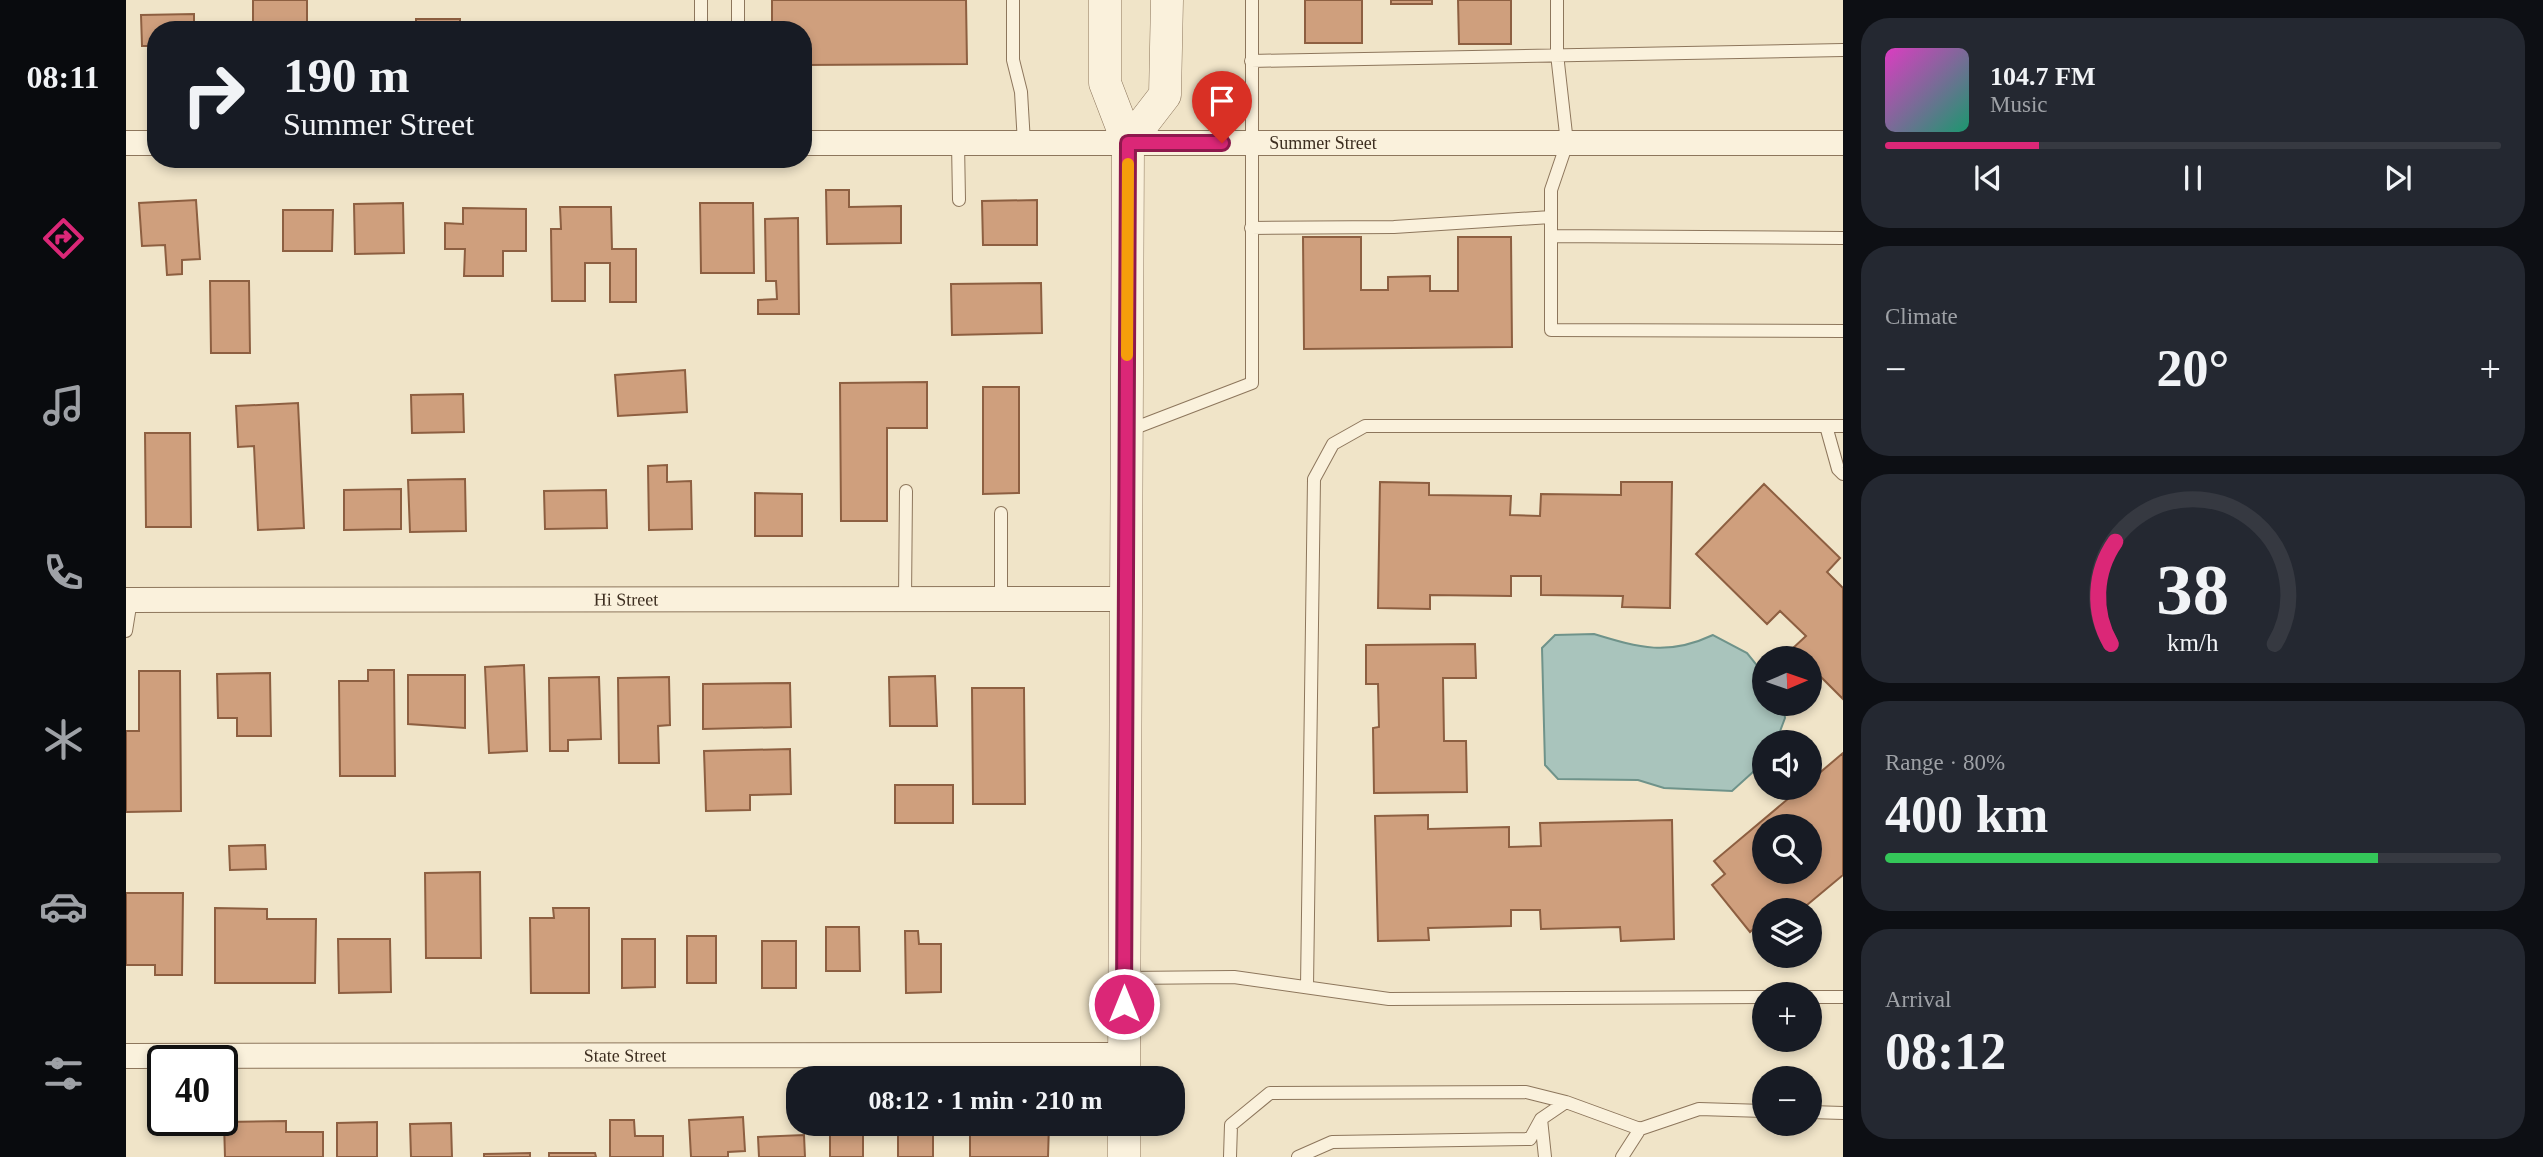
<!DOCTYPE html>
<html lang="en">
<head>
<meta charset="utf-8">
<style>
	body { margin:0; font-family:Georgia,serif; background:#242831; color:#f1f3f6; height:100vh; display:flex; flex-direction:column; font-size:26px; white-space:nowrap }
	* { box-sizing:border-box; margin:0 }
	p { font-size:23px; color:#9ea1a6 }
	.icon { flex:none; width:38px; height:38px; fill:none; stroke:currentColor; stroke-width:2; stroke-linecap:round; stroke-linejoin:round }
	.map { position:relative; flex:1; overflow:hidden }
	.sheet { display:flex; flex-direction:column; gap:18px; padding:18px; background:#0d0f14; width:700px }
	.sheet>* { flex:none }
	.hud { position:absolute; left:21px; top:21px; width:665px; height:147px; border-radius:28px; box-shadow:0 4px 10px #0003; background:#171b24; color:#f1f3f6; overflow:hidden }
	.needle { width:46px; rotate:88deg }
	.tools { position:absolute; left:1626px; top:646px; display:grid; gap:14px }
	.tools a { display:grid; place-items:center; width:70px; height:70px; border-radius:50%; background:#171b24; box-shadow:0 4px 10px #0003; font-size:35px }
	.speed { position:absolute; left:21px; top:1045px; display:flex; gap:14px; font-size:35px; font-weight:700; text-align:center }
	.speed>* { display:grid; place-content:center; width:91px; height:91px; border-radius:50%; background:#171b24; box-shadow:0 4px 10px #0003; line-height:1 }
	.speed .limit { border:4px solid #111; border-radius:10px; background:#fff; color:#111 }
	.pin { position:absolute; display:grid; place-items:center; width:60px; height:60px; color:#fff; margin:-72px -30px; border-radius:50% 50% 50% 0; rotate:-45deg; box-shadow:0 0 7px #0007 }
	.pin .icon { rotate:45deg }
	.me { position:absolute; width:77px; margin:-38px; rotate:0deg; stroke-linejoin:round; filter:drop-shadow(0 0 5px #0008) }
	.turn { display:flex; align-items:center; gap:24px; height:147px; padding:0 21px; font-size:32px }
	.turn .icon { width:91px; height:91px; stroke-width:2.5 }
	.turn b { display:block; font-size:49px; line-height:60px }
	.big { font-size:52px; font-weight:600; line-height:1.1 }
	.sheet .card { flex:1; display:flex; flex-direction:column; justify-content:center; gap:10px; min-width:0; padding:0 24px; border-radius:28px; background:#242831 }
	.sheet .dial { align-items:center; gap:0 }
	.dial svg { height:182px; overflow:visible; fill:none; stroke:#363941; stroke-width:7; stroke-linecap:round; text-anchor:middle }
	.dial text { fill:#f1f3f6; stroke:none }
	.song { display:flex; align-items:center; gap:21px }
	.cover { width:84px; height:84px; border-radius:10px; background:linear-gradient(135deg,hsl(310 70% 55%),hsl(160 70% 35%)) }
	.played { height:7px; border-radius:4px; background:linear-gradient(90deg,#db2777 25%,#363941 25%) }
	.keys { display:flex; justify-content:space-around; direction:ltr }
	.heat { display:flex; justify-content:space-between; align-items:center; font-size:38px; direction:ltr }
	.charge { height:10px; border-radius:5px; background:linear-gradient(90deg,#34c759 80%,#363941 0) }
	.trip { position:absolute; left:660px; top:1066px; width:399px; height:70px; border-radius:28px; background:#171b24; box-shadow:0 4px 10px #0003; font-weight:600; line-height:70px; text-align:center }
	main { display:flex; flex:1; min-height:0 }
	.tabs { display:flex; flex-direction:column; width:126px; justify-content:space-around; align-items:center; background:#090b0e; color:#9ea1a6 }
	.tabs .icon { width:49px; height:49px }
	.tabs .on { color:#db2777 }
	.tabs b { font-size:32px; color:#f1f3f6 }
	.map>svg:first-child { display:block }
</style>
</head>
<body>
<main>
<nav class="tabs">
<b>08:11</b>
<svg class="icon on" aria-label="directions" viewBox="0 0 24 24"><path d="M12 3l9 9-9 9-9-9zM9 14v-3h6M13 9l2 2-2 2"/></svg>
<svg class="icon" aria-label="music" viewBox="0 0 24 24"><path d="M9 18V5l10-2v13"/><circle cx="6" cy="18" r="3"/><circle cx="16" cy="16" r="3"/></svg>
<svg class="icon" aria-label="phone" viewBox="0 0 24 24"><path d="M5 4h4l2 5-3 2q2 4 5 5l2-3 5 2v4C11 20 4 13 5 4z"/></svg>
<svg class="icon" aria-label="climate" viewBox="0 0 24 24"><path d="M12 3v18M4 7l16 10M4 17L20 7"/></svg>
<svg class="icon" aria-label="car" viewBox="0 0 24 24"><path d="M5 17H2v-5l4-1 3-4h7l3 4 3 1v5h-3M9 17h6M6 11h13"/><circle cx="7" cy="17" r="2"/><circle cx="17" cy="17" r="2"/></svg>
<svg class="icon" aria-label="filters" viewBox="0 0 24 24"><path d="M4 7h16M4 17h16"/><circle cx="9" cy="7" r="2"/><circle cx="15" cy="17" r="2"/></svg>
</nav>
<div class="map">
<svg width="1717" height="1157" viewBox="0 0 1717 1157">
	<rect width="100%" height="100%" fill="#f0e4c8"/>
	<!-- water -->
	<path fill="#a9c4bc" stroke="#6f938a" stroke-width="2" d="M1468,634C1514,648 1542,656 1587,635L1621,653L1638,674V704H1657L1659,718L1650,742H1638V762L1606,791L1538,788L1512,780L1432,779L1419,765L1416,648L1429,635Z"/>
	<!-- building -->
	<path fill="#cf9f7d" stroke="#8d5f41" stroke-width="2" fill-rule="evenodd" d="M127,0H181V30H127Z
		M646,0H840L841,64L677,65V30H646Z
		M1179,0H1236V43H1179Z
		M1265,0H1306V4H1265Z
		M1332,0H1385V44H1333Z
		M68,14V30H30V46H16L15,15Z
		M290,19H334V30H290Z
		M235,22V30H211V23Z
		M365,27H400V30H365Z
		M700,190H723V207L775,206V243L701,244Z
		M70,200L74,259L56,260V274L41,275L39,245L16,246L13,203Z
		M911,200V245H857L856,201Z
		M277,203L278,253L229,254L228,204Z
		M574,203H627L628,273H575Z
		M434,207H485L486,249H510V302H484V263H459V301H426L425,229H435Z
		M337,208L400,209V251H377V276H338L339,249H319V223L337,224Z
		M157,210H207L206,251H157Z
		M672,218L673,314H632V300L651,299L650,281H640L639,219Z
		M1177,237H1235V290H1262V277L1304,276V291H1332V237H1385L1386,347L1178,349Z
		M84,281H123L124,353H85Z
		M915,283L916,333L826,335L825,284Z
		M559,370L561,412L492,416L489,375Z
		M801,382V428H761V521H715L714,383Z
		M857,387H893V493L857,494Z
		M337,394L338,432L286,433L285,395Z
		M172,403L178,528L132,530L128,446L112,447L110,406Z
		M19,433H64L65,527H20Z
		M541,465V482L565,481L566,529L523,530L522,466Z
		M339,479L340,531L284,532L282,480Z
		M1254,482L1303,483V495L1385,496L1384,515L1414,516L1415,494L1495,495V482H1546L1544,608L1496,607L1497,596L1415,595V576H1385V596L1304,595V609L1252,608Z
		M1638,484L1714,558L1701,572L1717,588V699L1684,666V658H1675L1666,649L1680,636L1654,611L1641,624L1570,554Z
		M275,489V529L218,530V490Z
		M480,490L481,528L419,529L418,491Z
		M629,493L676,494V536H629Z
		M1349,644L1350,678H1317L1318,741H1340L1341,792L1248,793L1247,728L1253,727L1252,684H1240V645Z
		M398,665L401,751L363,753L359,667Z
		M242,670H268L269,776H214L213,681H242Z
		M13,671H54L55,811L0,812V731H13Z
		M144,673L145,736H111V718H92L91,674Z
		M282,675H339V728L282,724Z
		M809,676L811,726H764L763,677Z
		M473,677L475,739L442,740V751H424L423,678Z
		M543,677L544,725L532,726L533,763H493L492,678Z
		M664,683L665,727L577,729V684Z
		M846,688H898L899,804H847Z
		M664,749L665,794L624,795V810L580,811L578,751Z
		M1717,753V875L1675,910H1638V920L1624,932L1586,885L1599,874L1588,861L1675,788H1684V781ZM1638,826H1684V872H1638Z
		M769,785H827V823H769Z
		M1302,815V829L1383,827V847L1415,846L1414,823L1546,820L1548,939L1495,941L1494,927L1415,929L1414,910H1385V926L1302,928L1303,940L1252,941L1249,816Z
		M139,845L140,869L104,870L103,846Z
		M354,872L355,958H300L299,873Z
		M0,893H57L56,975H29V965H0Z
		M89,908L141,909V919H190L189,983H89Z
		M427,908H463V993H405L404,918H428Z
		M700,927H733L734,971H700Z
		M779,931H792L793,944H815V992L780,993Z
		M561,936H590V983H561Z
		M212,939H264L265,992L213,993Z
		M496,939H529V987L496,988Z
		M636,941H670V988H636Z
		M617,1117L619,1151L602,1152V1157H565L563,1120Z
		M484,1120H508L509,1136H537V1157H484Z
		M160,1121V1132H197V1157H99L98,1122Z
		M251,1122V1157H211V1123Z
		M325,1123L326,1157H285L284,1124Z
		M704,1124H737V1157H704Z
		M772,1124H807V1157H772Z
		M844,1124H923L922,1157H844Z
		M678,1135L679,1157H633L632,1137Z
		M404,1153V1157H358V1154Z
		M423,1153H469L470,1157H423Z"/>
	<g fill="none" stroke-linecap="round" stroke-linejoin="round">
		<!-- service casing -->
		<g stroke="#8d765c" stroke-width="14">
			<path id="service" d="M575,0V30
				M887,0V60L895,92L898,143
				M1431,0V54L1441,143L1425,190V330L1717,331
				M612,30V0
				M1125,61L1717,50
				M832,143L833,200
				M1125,228L1268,227L1425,217
				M1425,236L1717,238
				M1700,426L1712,469L1717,474
				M1001,431L1126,383V0
				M779,599L780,491
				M875,599V513
				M0,631L5,600
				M999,978L1108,977L1263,999L1638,997
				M1181,987L1188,479L1207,444L1239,426H1717
				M1684,997H1717
				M1684,1112L1717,1113
				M1415,1119L1419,1157
				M1104,1157L1105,1125L1144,1093L1400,1092L1440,1102
				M1172,1157L1206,1142L1404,1139L1415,1119L1440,1102L1514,1129
				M1496,1157L1514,1129L1573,1109L1638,1111"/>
		</g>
		<!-- minor casing -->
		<g stroke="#8d765c" stroke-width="26">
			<g id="minor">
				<path d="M0,143H30"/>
				<path id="s1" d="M677,143H1717"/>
				<path id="s2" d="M0,600L1000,599"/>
				<path id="s3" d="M0,1056L998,1055"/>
			</g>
		</g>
		<!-- tertiary casing -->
		<g stroke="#8d765c" stroke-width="33">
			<path id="tertiary" d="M979,0V83L1002,143L998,1078
				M1002,143L1039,95L1041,0
				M998,1157V1124"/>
		</g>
		<!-- service -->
		<use href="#service" stroke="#faf1dc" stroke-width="12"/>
		<!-- minor -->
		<use href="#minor" stroke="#faf1dc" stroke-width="24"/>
		<!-- tertiary -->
		<use href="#tertiary" stroke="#faf1dc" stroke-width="32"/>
	</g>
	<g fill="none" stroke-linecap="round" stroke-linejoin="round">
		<!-- route casing -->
		<g stroke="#8e194d" stroke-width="18">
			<path id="route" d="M998,1004L1002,143H1096"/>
		</g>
		<!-- route -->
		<use href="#route" stroke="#db2777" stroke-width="12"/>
		<!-- slow -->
		<path stroke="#f59e0b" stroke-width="12" d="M1001,355L1002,164"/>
	</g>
	<g text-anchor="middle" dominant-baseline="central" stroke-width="7" stroke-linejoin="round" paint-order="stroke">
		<!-- street labels -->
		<g font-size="18" fill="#3d2e20" stroke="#f7eed8">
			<text stroke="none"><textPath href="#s1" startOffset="520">Summer Street</textPath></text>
			<text stroke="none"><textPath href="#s2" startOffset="500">Hi Street</textPath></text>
			<text stroke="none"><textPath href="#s3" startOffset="499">State Street</textPath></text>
		</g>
	</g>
</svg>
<div class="tools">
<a><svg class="needle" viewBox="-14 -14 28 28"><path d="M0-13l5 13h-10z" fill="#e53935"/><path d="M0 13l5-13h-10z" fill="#9ea1a6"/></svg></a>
<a><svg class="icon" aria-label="sound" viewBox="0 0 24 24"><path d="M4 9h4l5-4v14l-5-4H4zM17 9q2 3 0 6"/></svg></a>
<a><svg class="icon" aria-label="search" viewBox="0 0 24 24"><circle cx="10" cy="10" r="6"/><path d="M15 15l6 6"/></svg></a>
<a><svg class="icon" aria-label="layers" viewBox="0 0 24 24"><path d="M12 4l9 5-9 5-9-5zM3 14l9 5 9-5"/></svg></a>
<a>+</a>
<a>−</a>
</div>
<div class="speed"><div class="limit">40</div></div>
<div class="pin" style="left:1096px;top:143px;background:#d93025"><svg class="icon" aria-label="arrive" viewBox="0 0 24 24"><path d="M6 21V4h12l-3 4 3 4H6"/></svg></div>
<svg class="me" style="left:998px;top:1004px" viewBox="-20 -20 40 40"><circle r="17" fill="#db2777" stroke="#fff" stroke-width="3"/><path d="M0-11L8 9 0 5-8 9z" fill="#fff"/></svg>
<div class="trip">08:12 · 1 min · 210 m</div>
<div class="hud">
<div class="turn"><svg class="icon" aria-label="right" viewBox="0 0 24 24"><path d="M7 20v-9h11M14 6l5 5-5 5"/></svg><div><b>190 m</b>Summer Street</div></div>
</div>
</div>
<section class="sheet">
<div class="card">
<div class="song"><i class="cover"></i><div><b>104.7 FM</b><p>Music</p></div></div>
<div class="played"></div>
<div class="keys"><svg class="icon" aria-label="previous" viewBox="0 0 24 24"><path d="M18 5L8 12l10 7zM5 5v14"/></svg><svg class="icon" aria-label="pause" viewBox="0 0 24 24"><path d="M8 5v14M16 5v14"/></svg><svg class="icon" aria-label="next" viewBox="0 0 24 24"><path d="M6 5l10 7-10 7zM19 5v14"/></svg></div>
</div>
<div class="card"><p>Climate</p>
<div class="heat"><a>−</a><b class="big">20°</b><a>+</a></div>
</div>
<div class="card dial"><svg viewBox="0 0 100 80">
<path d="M14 69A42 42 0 1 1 86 69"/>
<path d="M14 69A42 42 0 0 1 16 24" stroke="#db2777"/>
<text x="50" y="56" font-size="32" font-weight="700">38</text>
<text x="50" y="72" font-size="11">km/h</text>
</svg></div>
<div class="card"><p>Range · 80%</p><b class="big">400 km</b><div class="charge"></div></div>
<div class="card"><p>Arrival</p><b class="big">08:12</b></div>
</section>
</main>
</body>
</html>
